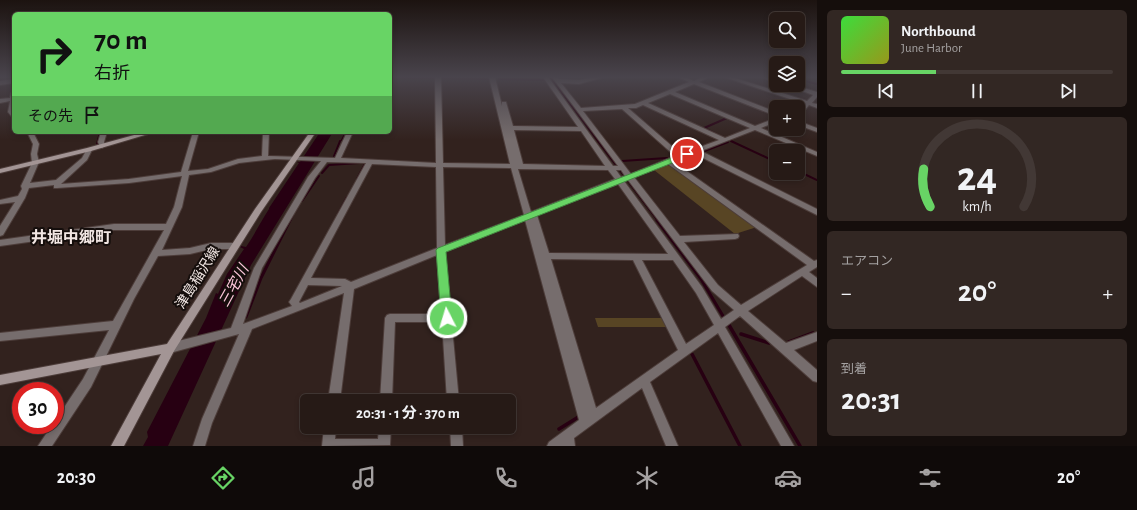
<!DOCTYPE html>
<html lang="ja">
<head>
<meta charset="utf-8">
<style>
	body { margin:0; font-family:"Alegreya Sans","Noto Sans JP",sans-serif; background:#322723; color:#f1f3f6; height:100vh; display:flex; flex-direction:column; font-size:15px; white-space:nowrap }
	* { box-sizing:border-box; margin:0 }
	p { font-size:13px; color:#a4a1a1 }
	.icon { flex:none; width:22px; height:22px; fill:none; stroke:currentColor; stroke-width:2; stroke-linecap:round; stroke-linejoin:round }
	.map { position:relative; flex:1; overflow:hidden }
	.panel { display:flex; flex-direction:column; gap:10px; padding:10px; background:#150e0c; width:320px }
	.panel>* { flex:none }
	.top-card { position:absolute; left:12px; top:12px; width:380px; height:122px; border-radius:6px; box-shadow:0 2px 6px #0003,0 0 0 1px #423835; background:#68d465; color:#111; overflow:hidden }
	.fabs { position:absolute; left:769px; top:12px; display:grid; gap:8px }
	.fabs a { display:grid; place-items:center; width:36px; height:36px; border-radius:6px; background:#261a16; box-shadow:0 2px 6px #0003,0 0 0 1px #423835; font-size:20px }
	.speed { position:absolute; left:12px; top:382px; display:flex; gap:8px; font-size:20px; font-weight:700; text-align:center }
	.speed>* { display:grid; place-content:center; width:52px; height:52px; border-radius:50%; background:#261a16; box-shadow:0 2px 6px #0003,0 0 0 1px #423835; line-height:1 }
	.speed .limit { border:6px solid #d22; background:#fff; color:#111 }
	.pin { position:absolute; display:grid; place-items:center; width:34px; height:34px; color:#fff; margin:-17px; border:2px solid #fff; border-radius:50%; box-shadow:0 1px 4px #0007 }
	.me { position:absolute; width:44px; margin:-22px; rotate:355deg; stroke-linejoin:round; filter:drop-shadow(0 0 3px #0008) }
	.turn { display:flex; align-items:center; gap:14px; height:84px; padding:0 16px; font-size:18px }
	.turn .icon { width:52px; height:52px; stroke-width:2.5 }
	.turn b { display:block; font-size:28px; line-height:34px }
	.then { display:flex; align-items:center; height:38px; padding:0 16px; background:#0003; gap:8px; font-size:15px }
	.big { font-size:30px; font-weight:700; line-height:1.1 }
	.panel .widget { flex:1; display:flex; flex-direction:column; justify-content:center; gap:6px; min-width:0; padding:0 14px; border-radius:6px; background:#322723 }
	.panel .dial { align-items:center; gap:0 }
	.dial svg { height:104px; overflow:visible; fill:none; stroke:#423835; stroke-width:7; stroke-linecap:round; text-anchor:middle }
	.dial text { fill:#f1f3f6; stroke:none }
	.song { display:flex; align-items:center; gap:12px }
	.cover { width:48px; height:48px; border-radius:6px; background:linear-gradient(135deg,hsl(120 70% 55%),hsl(60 70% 35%)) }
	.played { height:4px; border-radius:2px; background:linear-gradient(90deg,#68d465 35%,#423835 35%) }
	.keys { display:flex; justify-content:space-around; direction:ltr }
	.heat { display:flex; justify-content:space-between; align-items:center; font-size:22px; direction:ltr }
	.trip { position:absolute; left:300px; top:394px; width:216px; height:40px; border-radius:6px; background:#261a16; box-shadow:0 2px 6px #0003,0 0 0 1px #423835; font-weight:700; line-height:40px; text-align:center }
	.menu { display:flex; height:64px; justify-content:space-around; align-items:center; background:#0f0a09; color:#a4a1a1 }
	.menu .icon { width:28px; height:28px }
	.menu .current { color:#68d465 }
	.menu b { font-size:18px; color:#f1f3f6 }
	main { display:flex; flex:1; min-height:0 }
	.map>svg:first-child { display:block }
</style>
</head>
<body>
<main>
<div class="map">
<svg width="817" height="446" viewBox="0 0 817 446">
	<rect width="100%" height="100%" fill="#32221e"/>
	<!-- green -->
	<path fill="#584524" d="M667,165L671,166L757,227L735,234L654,170Z
		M595,318H664L668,327H598Z"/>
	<!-- water -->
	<path fill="#270012" d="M320,132H333L251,265L168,446H143L148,437L147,432L206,318L216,293L218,294L227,274L244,249L240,247L241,246L246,247C255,234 261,221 269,209V208L299,163L297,162H300Z"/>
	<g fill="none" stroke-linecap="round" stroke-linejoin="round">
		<!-- stream-far2 -->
		<path stroke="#270012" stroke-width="2" d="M390,77L435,78
			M550,77L658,221
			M442,78L491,79
			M499,79L544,80
			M798,79L817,84
			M722,137L704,128L727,118
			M342,140L346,132
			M731,141L776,162
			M97,144L100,132
			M702,152L728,142
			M334,156L340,141
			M689,158L695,155
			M622,161L667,158
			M798,171L817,180
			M322,173L329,165L359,163
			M357,179L365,164
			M302,201L319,176
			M338,214L347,197
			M290,221L293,215"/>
		<!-- stream-far1 -->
		<path stroke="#270012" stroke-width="3" d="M657,220L701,279L726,321
			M246,317L261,278L290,220"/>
		<!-- stream -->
		<path stroke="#270012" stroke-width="3.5" d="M726,320L800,446
			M741,334L769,343
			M789,342L813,333
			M692,354L740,446
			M559,429L580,416"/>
		<!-- street casing -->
		<g stroke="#4d3d3a" stroke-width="2">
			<path id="street" d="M435,77H441L443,163L510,164L489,77H495L502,106V102H506L513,126L578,127L543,77H548L613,166H618L552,77H557L559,79L579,80L595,77H605L579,84L561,83L581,108L635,104L689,82L678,77H685L694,81L702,77H709L699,82L776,112V116L694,84L675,92L755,126L776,118V122L761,128L817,152V156L755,130L701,151L817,209V215L695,154L674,162L814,261L817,260V267L809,272L817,278V287L802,276L748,311L786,343L817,332V341L794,350L817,370V382L813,381L740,316L725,327L794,446H781L718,333L650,382L678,446H666L642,388L574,438L575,446H547L549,442L579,420L525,220L445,252L459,401H447L442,322H395L392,401H380L385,318L387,315L390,314H441L437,255L354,289L340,401H328L344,293L252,329L212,423L205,446H193L202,419L239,334L170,353L166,351L165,348L166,345L170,343L231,328L254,268L308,177L321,161L275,159L239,163L211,172L189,175L182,207L162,250L190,248L211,243H235L238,244L239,246L238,248L235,249H211L190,254L158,256L134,299L91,387L52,446H38L52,425H55V421L83,379L109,330L0,341V333L113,321L164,230H114L0,246V240L114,224H166L174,207L182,176L129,183L57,188H54V185L29,188L25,198L3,235L0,236V226L15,202L0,204V200L18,196L22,189L21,186L32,163L31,154L33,144L27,132H33L39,144L37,154L39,162L30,183L56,180L82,158L87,149L89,148L92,150L87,160L61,184L129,179L181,172L193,132H199L188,171L208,169L238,159L262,156L263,132H269L268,156L335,158L347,132H353L341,158L436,163ZM670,94L750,128L725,138L648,103ZM643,105L719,140L681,154L628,108H636ZM622,109L675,156L631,174L583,111ZM514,130L581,131L605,166L523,164ZM327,162L366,163L291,299L289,302L292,306L243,324L262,268L315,178ZM372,164L436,167L437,248L351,282L345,279L311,278ZM668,164L807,265L741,305L718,285L684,242L735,239L738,238L739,236L738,234L680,236L634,177ZM443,167L511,168L524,215L445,245ZM518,169L608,170L615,179L531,212ZM616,170H621L625,176L621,177ZM628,180L712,291L734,310L721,319L702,287L624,181ZM618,184L668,254L549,253L537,215ZM551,259L633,260L678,350L596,408ZM642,260H673L696,293L714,325L686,344ZM308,285L342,286L300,303L299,302Z
				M724,77H732L807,101L813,95L786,85H794L817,92V97L812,103L817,104V108L809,105L804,111L798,113V109L805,104Z
				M761,77H769L776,79V83Z
				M14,79V83L0,85V81Z
				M14,91V118L12,117L8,112L10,101L0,103V99L10,98L11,93Z
				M798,121L817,128V132L798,125Z
				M101,132H107L104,142L105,146L102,148L100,147L98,142Z
				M324,427H336L335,439H378L379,427H391L390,445L322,446Z
				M450,427H462L463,446H451Z"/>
		</g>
		<!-- secondary casing -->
		<g stroke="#4d3d3a" stroke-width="2">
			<path id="secondary" d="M145,132H155L91,151L0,173V169L87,148Z
				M310,132H316L261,212L174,351L124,446H111L161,354L0,385V375L167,344L255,209Z"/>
		</g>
		<!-- street -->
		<use href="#street" fill="#766d6d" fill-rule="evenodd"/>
		<!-- secondary -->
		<use href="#secondary" fill="#a39595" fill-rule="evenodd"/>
	</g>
	<!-- sky -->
	<linearGradient id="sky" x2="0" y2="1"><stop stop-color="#1c1310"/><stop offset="0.55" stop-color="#49444c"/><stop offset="1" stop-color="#49444c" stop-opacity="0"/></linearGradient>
	<rect width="817" height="140" fill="url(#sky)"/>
	<!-- route -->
	<path fill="#68d465" stroke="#448a42" d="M687,152L690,153V156L446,252L452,318L451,321L447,322L443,321L441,318L436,250L438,248Z"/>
	<g text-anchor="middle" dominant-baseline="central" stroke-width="4" stroke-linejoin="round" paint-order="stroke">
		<!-- street labels -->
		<g font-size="14" fill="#f1e6e3" stroke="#150e0c">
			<text transform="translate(198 278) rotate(-58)">津島稲沢線</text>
		</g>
		<!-- water labels -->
		<g font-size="15" font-style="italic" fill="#fdc7db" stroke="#150e0c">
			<text transform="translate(234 286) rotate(-61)">三宅川</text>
		</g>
		<!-- quarter labels -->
		<g font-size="16" font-weight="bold" fill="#f1e6e3" stroke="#150e0c">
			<text x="71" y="238">井堀中郷町</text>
		</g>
	</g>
</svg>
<div class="fabs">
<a><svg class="icon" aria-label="search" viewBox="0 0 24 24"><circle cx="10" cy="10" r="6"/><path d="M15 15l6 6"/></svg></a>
<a><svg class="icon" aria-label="layers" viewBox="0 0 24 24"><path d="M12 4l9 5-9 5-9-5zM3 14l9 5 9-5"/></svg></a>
<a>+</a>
<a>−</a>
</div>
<div class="speed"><div class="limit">30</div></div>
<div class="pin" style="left:687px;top:154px;background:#d93025"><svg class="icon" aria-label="arrive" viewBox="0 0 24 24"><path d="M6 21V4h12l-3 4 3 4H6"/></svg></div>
<svg class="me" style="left:447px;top:318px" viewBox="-20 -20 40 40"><circle r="17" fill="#68d465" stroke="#fff" stroke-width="3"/><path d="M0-11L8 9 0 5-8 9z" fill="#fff"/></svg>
<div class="trip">20:31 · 1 分 · 370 m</div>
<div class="top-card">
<div class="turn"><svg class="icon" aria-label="right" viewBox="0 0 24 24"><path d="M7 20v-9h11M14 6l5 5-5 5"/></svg><div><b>70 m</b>右折</div></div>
<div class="then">その先<svg class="icon" aria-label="arrive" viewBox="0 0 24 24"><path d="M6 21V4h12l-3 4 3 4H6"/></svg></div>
</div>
</div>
<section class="panel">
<div class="widget">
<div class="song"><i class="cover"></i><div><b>Northbound</b><p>June Harbor</p></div></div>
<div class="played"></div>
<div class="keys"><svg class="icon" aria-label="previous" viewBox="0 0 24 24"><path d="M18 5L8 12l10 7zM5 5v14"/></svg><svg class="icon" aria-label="pause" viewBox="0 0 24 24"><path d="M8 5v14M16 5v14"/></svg><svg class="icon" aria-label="next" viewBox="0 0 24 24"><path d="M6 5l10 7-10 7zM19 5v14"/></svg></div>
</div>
<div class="widget dial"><svg viewBox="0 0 100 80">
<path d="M14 69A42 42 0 1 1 86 69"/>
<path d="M14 69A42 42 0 0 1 9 40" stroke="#68d465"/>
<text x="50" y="56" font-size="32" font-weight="700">24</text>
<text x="50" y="72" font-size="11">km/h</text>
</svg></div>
<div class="widget"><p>エアコン</p>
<div class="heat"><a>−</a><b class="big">20°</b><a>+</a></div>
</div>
<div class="widget"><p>到着</p><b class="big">20:31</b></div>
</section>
</main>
<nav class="menu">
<b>20:30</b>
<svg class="icon current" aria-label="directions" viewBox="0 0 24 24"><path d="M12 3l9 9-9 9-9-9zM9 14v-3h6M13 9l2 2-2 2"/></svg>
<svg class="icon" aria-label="music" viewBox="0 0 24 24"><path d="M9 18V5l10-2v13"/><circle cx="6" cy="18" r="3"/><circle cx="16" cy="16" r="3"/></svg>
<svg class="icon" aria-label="phone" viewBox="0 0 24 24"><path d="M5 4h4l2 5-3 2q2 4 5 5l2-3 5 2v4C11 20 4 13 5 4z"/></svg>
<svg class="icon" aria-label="climate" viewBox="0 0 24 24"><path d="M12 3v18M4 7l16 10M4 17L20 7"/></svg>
<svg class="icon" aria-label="car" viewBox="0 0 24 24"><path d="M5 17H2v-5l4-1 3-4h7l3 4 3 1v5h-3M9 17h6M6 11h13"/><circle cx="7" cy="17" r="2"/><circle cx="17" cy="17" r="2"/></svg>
<svg class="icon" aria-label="filters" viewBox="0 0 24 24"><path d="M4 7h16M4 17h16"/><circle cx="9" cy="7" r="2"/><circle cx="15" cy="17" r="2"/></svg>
<b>20°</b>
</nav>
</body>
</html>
